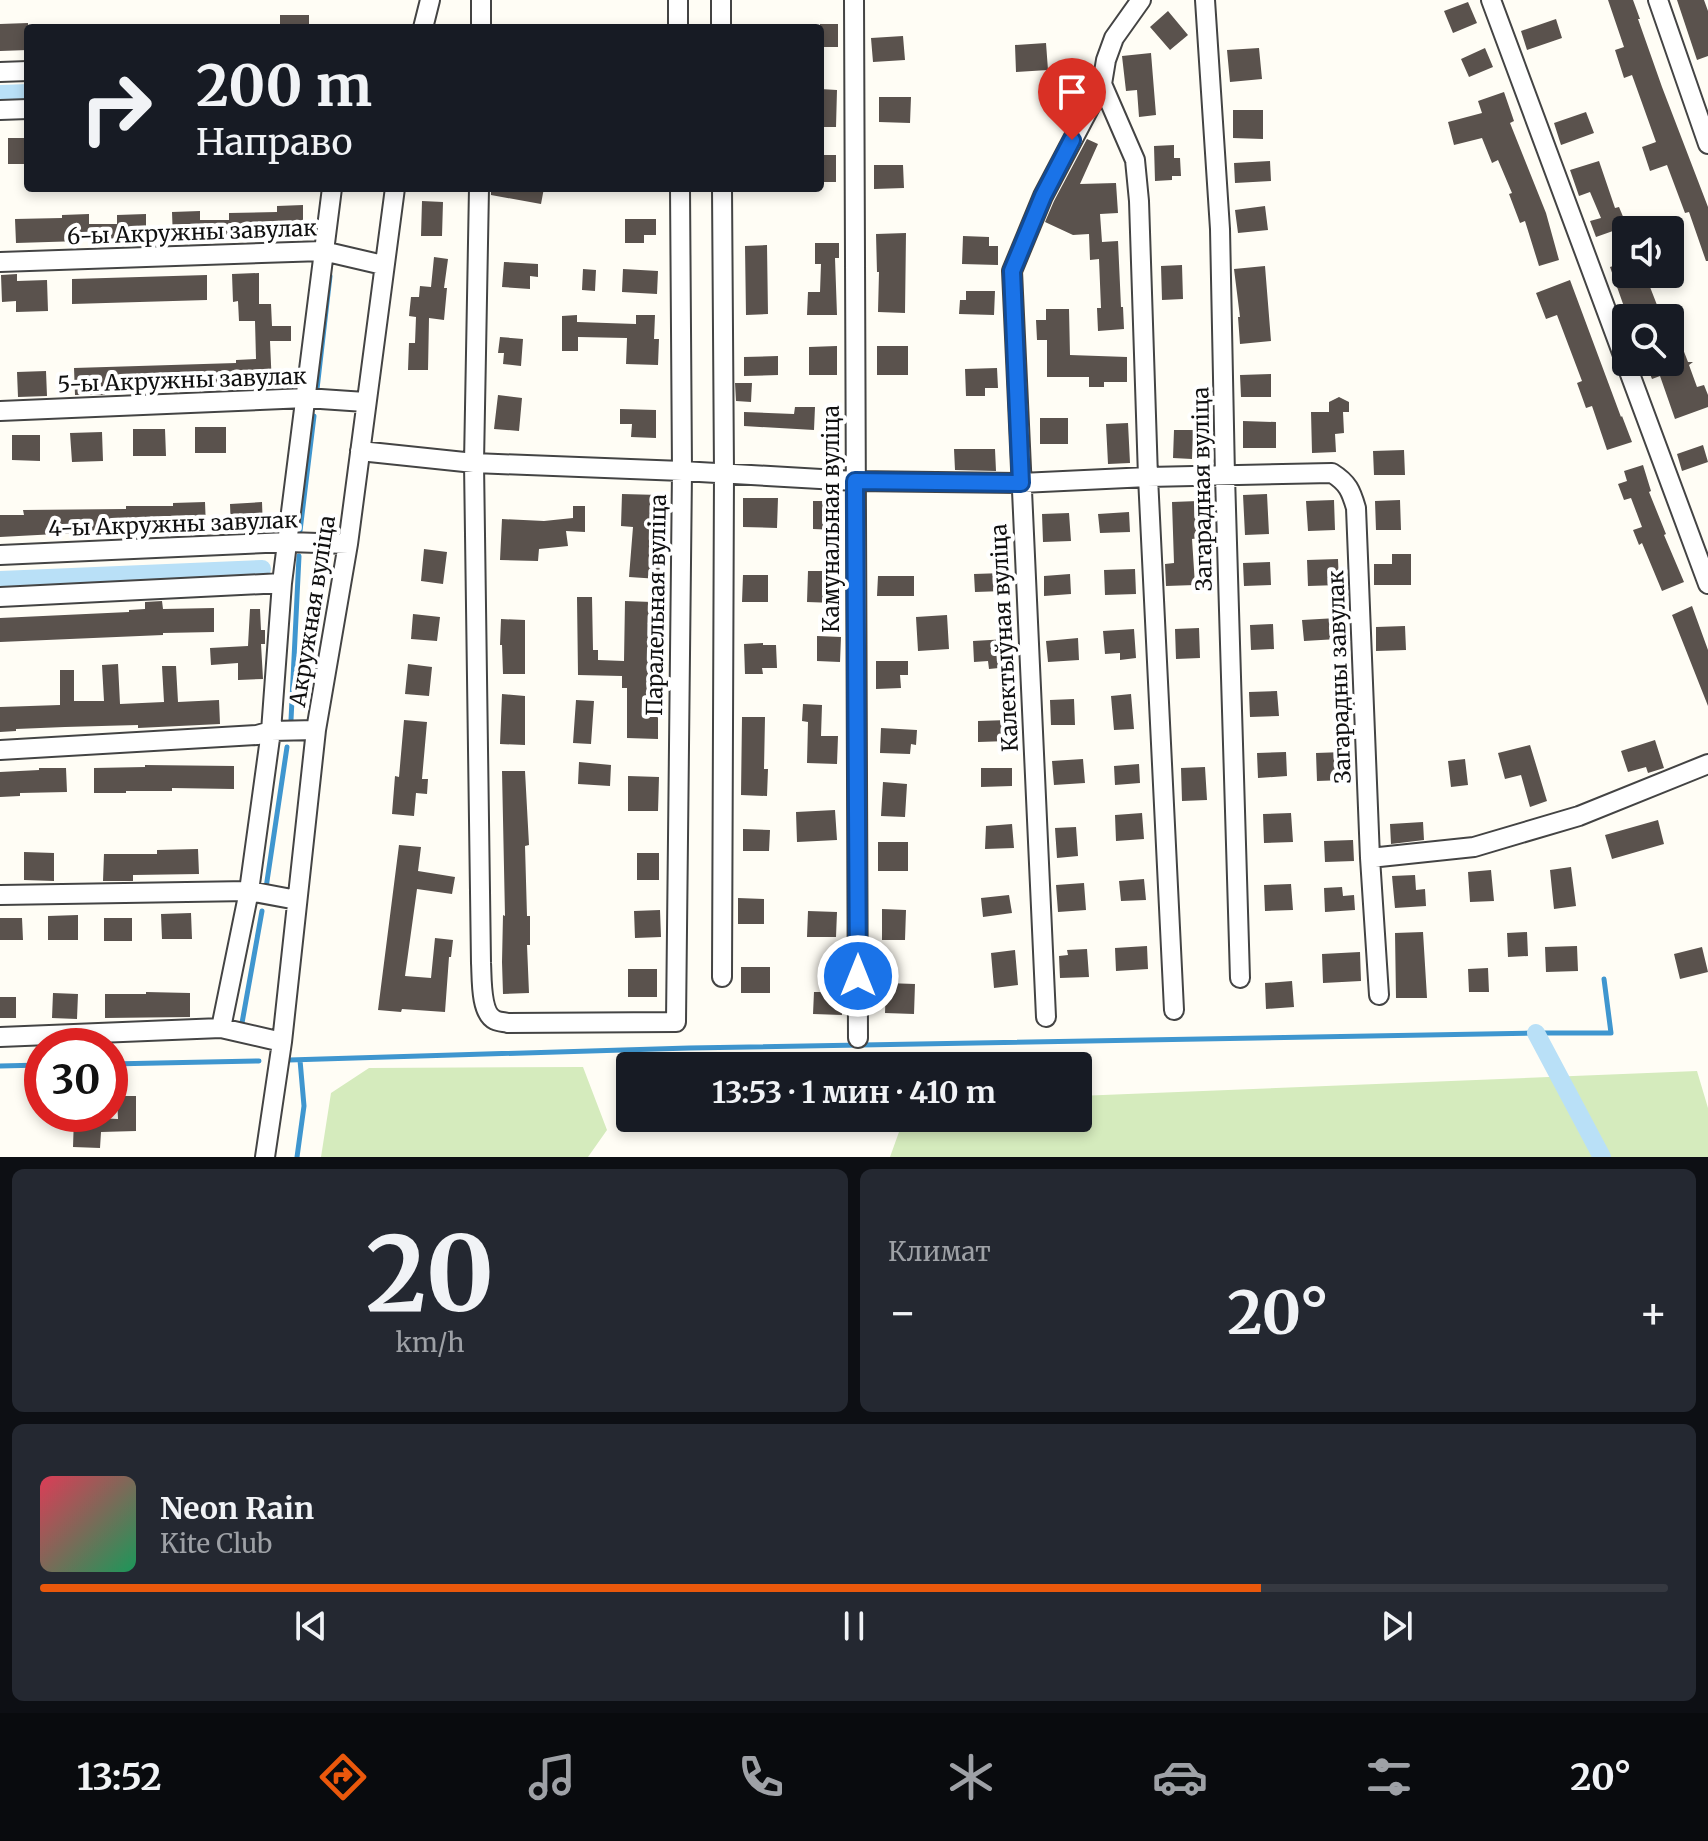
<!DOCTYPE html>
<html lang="ru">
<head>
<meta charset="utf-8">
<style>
	body { margin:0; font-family:Merriweather,serif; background:#242831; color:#f1f3f6; height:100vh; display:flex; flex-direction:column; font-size:30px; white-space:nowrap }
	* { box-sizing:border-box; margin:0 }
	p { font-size:26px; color:#9ea1a6 }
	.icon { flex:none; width:44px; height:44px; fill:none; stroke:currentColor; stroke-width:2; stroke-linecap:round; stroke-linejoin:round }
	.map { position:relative; height:1157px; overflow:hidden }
	.drawer { display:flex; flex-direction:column; gap:12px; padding:12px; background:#0d0f14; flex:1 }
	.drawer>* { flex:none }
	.top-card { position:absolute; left:24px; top:24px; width:800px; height:168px; border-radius:8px; box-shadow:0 4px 12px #0003; background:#171b24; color:#f1f3f6; overflow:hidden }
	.tools { position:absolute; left:1612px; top:216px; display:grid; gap:16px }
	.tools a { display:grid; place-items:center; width:72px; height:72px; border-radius:8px; background:#171b24; box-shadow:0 4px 12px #0003; font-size:40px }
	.speed { position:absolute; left:24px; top:1028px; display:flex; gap:16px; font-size:40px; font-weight:700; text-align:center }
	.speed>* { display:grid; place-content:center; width:104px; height:104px; border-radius:50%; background:#171b24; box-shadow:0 4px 12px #0003; line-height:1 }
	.speed .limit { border:12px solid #d22; background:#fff; color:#111 }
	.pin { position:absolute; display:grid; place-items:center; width:68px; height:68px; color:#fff; margin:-82px -34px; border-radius:50% 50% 50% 0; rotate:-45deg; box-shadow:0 0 8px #0007 }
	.pin .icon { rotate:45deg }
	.me { position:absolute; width:88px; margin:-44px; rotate:0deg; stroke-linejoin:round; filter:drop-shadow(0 0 6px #0008) }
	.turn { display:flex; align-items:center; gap:28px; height:168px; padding:0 40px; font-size:36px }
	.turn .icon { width:104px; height:104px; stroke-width:2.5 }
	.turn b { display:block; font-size:56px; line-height:68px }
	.big { font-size:60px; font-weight:700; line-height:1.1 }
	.drawer .widget { flex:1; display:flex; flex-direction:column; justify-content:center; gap:12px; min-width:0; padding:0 28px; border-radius:12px; background:#242831 }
	.drawer .dial { align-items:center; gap:0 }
	.dial b { font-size:104px; line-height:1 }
	.song { display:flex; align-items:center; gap:24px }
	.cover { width:96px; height:96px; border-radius:12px; background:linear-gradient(135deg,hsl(350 70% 55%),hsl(150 70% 35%)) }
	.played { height:8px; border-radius:4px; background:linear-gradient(90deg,#ea580c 75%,#363941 75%) }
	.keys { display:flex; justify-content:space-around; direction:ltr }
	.heat { display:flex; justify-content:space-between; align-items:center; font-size:44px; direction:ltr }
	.drawer .tiles { flex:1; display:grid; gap:12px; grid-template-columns:1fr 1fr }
	.widget:last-child { grid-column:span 2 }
	.trip { position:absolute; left:616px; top:1052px; width:476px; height:80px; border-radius:8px; background:#171b24; box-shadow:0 4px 12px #0003; font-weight:700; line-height:80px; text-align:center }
	.menu { display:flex; height:128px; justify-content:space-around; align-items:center; background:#090b0e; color:#9ea1a6 }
	.menu .icon { width:56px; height:56px }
	.menu .active { color:#ea580c }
	.menu b { font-size:36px; color:#f1f3f6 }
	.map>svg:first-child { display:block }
</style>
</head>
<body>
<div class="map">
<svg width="1708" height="1157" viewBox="0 0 1708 1157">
	<rect width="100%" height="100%" fill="#fffdf5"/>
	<!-- green -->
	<path fill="#d5ebbd" d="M583,1067L607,1130L588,1157H321L331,1093L369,1068Z
		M1697,1071L1708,1108V1157H890L904,1118H1078V1096Z"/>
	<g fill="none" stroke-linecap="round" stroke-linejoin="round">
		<!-- stream -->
		<path stroke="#3f96cf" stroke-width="5" d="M317,389L330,276
			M300,531L314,416
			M291,720L299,556
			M266,888L287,747
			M242,1023L262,911
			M289,1060L689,1048L1536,1033H1611L1604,979
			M110,1064L259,1061
			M0,1066L42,1065
			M297,1157L304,1106L300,1060"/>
		<!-- canal -->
		<path stroke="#b9e0f7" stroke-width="18" d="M0,94L28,93
			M0,580L262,569
			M1536,1033L1602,1157"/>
	</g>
	<!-- building -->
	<path fill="#5a524d" d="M1608,0H1633L1640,19H1638L1662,87L1708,207V261H1706L1689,212L1685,213L1667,165L1650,171L1642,147L1656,142L1632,75L1624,78L1615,50L1624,47Z
		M1677,0H1704L1708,11V56L1697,60Z
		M1468,2L1477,23L1453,33L1444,11Z
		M1168,11L1188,35L1170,50L1150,27Z
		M280,15H309V28H280Z
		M1556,19L1562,38L1527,50L1521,31Z
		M28,23V50L0,51V24Z
		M820,24H838V47H820Z
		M903,36L905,60L873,62L871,38Z
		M1046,43L1048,70L1016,72L1015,45Z
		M1259,48L1262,79L1230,82L1227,50Z
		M1485,48L1493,67L1469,77L1461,59Z
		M1151,53L1156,115L1139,117L1137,90L1126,91L1122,56Z
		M820,89L837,90L836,127H820Z
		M1504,92L1514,121L1510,123L1546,213L1559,260L1539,266L1525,221L1520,223L1509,194L1512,193L1498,160L1492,163L1482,138L1454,145L1448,122L1482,113L1478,101Z
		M879,97H911L910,123L879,122Z
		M1233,110H1263V139L1233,138Z
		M1586,112L1594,133L1561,145L1554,123Z
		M8,138H28V164H8Z
		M1087,139L1098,144L1080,184L1116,183L1118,213L1100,214L1102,242L1118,241L1121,307H1123L1124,329L1098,331L1097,308H1101L1099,259L1090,260L1089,234L1073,235L1045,222L1054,201Z
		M1174,145V158H1180L1181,176H1172V180L1155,181L1154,146Z
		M820,155H836V182H820Z
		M1270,161L1271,181L1235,183L1234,163Z
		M1599,161L1615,208L1619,207L1627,226L1596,237L1590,221L1601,218L1590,192L1579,196L1570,170Z
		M874,165H903L904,188L874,189Z
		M491,188H544L541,204L491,195Z
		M422,201L443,202L442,236H421Z
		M303,205V238L256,239V240L230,241L229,238L173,240L172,212L200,211V220H229V213L277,212V206Z
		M1265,206L1268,230L1238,233L1235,210Z
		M89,214V224H117V215L146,214V239L16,243L15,219L62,218V215Z
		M625,219H656V235H644V243H625Z
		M906,233L905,313L878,312L879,272H877L876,234Z
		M963,236L989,237V246H998V265L962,264Z
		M815,243H839V258H835L837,315H807L808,292H820L821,264H815Z
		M767,245L768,314L746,315L745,246Z
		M434,257L448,259L444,288H447L444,320L429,318L428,370H408L409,343H415L416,317L409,316L411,297H419L420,286L431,287Z
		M504,262L538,264V277L530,276V289L502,287Z
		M1626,262V274H1645L1662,318H1628L1610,267Z
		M1182,265L1183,299L1162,300L1161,266Z
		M1265,266L1271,341L1240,344L1238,317H1240L1234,269Z
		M583,269L596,270L595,291L582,290Z
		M623,269L658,271L657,294L622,292Z
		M259,273V304H271L272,326H291V341H270L272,387L105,391V395H75L74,368L236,363V360L256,359L255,321H239L238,301L233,302L232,274Z
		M17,274V281L47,280L48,311L16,312V301L2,302L1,275Z
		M207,275V300L72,304V279Z
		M1570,280L1621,417L1622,416L1632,442L1607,450L1592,406L1586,408L1577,383L1582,381L1557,315L1546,319L1536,293Z
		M966,291H995L994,315L959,314L960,300H966Z
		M1046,309H1069L1070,355L1127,357V382H1104V387H1089V377H1047V340H1037L1036,320H1046Z
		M577,315V322L636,324V315H655L654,339H659L658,365L626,364L627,338L578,337V351H562V316Z
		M500,337L523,339L521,366L503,364L504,353H498Z
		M1681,344L1688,362H1693L1689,365L1697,387L1704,385L1708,395V407L1675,419L1660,376L1652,379L1645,362H1670V348Z
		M837,346V375H809V347Z
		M877,346H908V375H877Z
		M778,356V375L744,376V357Z
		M997,368L998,388H985V396H966L965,369Z
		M46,371L47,396L18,397L17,372Z
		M1271,374V397H1241L1240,375Z
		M735,383H752L751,402L736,401Z
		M498,395L522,398L519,431L494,429Z
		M1339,397L1349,402V412H1343L1344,433L1335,434L1336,452L1312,453L1311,412H1329V402Z
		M795,407H815L814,430L744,426V412L794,414Z
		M620,409L656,410V438L631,437L632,424H620Z
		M1040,418H1068V444H1040Z
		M1243,421L1276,422V448H1243Z
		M1128,423L1130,463L1108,464L1106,424Z
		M195,427H226V453H195Z
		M133,429H165L166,456H133Z
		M1174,430H1193L1192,459L1173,458Z
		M102,432L103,461L72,462L70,433Z
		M12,435H40V461L12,460Z
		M1703,445L1708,462L1682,471L1677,454Z
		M954,449H995L996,471L955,470Z
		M1404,450L1405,475H1374L1373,451Z
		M1643,465L1651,491L1649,492L1666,534L1664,535L1684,582L1662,591L1642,543L1639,545L1633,530L1642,527L1631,498L1624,500L1618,484L1627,481L1624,471Z
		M622,494L660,495L658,544H661L659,579L629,577L633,527L621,526Z
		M1267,494L1269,534L1245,535L1243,495Z
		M743,498H778L777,528L743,527Z
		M1334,500L1335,530L1308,531L1306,501Z
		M1400,500L1401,530H1376L1375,501Z
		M813,501H837L836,530L813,529Z
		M1198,501L1199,538L1192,539L1195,585L1166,586L1165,564L1174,563L1172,502Z
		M205,502L206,528L156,530V532L75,534V533L0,537V515H24L23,510L126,509V506H173V503Z
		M262,502L263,529L231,531L230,504Z
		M573,506H585V532L566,531L568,546L539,549L538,561L500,560L502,519L544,521L573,518Z
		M1129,512L1130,532L1100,533L1098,514Z
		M1069,513L1071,541L1043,542L1042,514Z
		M424,549L447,552L443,584L421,581Z
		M1392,554H1411V585H1374V564H1392Z
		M1338,559L1339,585L1308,586L1307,560Z
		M1270,562L1271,585L1244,586L1243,563Z
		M1135,569L1136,594L1105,595L1104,570Z
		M808,571H835V603L807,602Z
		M1003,573L1004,591L975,592L974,574Z
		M1070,574L1071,594L1044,596V576Z
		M743,575H768V602H742Z
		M878,576H914V596H877Z
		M577,597H592L593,650H598V660L624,661L625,601L652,602L651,661H654V712H658V739L627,738V688H622V676L578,675Z
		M162,601L163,609L214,608V632L163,633V635L0,642V618L129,612V610L145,609V602Z
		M1692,606L1708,650V706L1672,615Z
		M250,609H260L261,630H265V644H261L263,679L238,680V663L211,665L210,648L248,646Z
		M413,614L440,617L437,641L411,639Z
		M947,615L949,649L918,651L916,617Z
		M1337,618L1338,639L1304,641L1302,620Z
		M501,619L525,620V674H503L502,645H500Z
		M1273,624L1274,649L1251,650L1250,625Z
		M1405,626L1406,650L1376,651V627Z
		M1199,628L1200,658L1176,659L1175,629Z
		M1134,629L1136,658L1120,660V653L1105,654L1103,631Z
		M817,636L841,637L840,662L817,661Z
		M1078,638L1079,660L1048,662L1046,641Z
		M1007,639L1009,667L989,669L988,661L974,662L973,641Z
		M763,643V645H776L777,668H762L763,674H745L744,644Z
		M876,661H908V675H900L901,688L876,689Z
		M118,664L120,704L164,702L162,666H176L178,702L219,700L220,724L138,728V725L65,727L16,729V731L0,732V707L60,705V670H74V701H104L102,665Z
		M408,664L432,667L429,696L405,694Z
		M1277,691L1279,716L1250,717L1249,692Z
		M502,694L525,696V745L500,744Z
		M1131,694L1134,729L1114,730L1111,696Z
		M1074,699L1075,725H1051L1050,700Z
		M576,700L594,701L591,744L573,743Z
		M803,704L822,705L821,736H838L837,764L807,763L808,722L802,721Z
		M742,717H765L764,769H768L767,796L741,795Z
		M404,720L427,722L422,779H428L427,794L416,793L414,816L392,814L395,776L399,777Z
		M1008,720V741L978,742V721Z
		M881,728L917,730L916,745L911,744L910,754L880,753Z
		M1655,740L1664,768L1648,773L1646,767L1628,772L1621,751Z
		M1530,745L1547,801L1530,807L1521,775L1505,779L1498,753Z
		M1286,752L1287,776L1258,778L1257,753Z
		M1344,752L1345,780L1317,781L1316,753Z
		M1083,759L1085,783L1054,785L1052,761Z
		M1465,759L1468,785L1451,787L1448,761Z
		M579,762L611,765L610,786L578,784Z
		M1139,764L1140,783L1115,785L1114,766Z
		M145,765L234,766V789L172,788V791H126V793H94V768L145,767Z
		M1205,767L1207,800L1182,801L1181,768Z
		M39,768H66L67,792L20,793V796L0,797V772L39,770Z
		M981,768H1012V786L981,787Z
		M502,771H525L529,845L525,846L527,916H530V945H527L529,993L503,994L502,962L503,915L505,916Z
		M628,776L659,777L658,811H628Z
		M883,782L907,784L905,817L881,816Z
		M835,810L837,840L797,842L796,812Z
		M1142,813L1144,839L1116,841L1115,815Z
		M1291,813L1293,842L1264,843L1263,814Z
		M1658,820L1664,844L1612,859L1605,835Z
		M1423,822L1424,840L1391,844L1390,824Z
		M1012,824L1014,848L985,849L986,826Z
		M1076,827L1078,856L1057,858L1055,828Z
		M743,829L770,830L769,851H743Z
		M1353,840L1354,861L1325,862L1324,841Z
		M878,842H908V871H878Z
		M399,845L421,847L418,871L455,877L452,894L417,889L405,976L431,978L435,938L453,940L451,957H449L445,1012L402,1009L401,1012L378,1010Z
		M198,849L199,874L133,875V881H103L104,854H157V850Z
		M24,852L54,853V881L24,880Z
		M637,853H659V880H637Z
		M1571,867L1576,906L1554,909L1550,870Z
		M1491,870L1494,901L1470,902L1468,872Z
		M1415,875L1416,890L1425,889L1426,906L1395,908L1392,876Z
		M1144,879L1146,900L1121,901L1119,881Z
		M1084,883L1086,910L1058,912L1056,885Z
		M1291,884L1293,910L1265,911L1264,885Z
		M1342,887L1343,896L1354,895L1355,910L1325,912L1324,888Z
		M1009,895L1012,913L983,917L981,898Z
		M738,898L764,899V924H738Z
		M882,909L906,910L905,940H882Z
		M660,910L661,937L635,938L634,911Z
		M808,911L837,912L836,937H807Z
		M191,913L192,939H162L161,914Z
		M78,915V940H48V916Z
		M0,918H22L23,940H0Z
		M104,918H132V941H104Z
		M1423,932L1427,998H1396L1395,933Z
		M1527,932L1528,956L1508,957L1507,933Z
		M1147,946L1148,969L1116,971L1115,948Z
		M1577,946L1578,971L1546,972L1545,947Z
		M1702,947L1708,972L1680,979L1674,954Z
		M1087,949L1089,977L1060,978L1059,956L1068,955L1067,950Z
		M1015,950L1018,985L994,988L991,953Z
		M1360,952L1361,981L1323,983L1322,954Z
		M741,967H770V993H741Z
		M1488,968L1489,992H1469L1468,969Z
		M628,969H657V997H628Z
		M1292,981L1294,1007L1266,1009L1265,983Z
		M886,983L915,984L914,1014L885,1013Z
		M146,992L190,993V1017L105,1018V994H146Z
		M814,992H842V1015L813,1014Z
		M53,993L78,994L77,1019L52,1018Z
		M0,997H16V1018H0Z
		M117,1096H136V1131L101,1132L100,1148L73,1147L74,1117L118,1119Z"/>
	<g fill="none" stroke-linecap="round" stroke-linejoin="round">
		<!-- street casing -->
		<g stroke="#444" stroke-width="22">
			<path id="street" d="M481,0V28
				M678,0V28
				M721,0V28
				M854,0L858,1038
				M1205,0L1220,229L1225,476L1240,978
				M1491,0L1708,584
				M1658,0L1708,144
				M423,28L430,0
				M0,72L28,71
				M1102,84L1135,160L1139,201L1148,477L1174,1010
				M0,110L28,109
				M479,188L474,463L481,963C482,977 480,1013 495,1020C499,1022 504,1022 508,1023L676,1022L682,471L680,188
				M0,262L323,251L383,265
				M0,411L306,398L365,402
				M360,451L474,463L682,471L855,481L1021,483L1148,477L1332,473C1348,483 1351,491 1356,508L1370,858L1379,995
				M0,555L288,542L348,544
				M0,597L282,583
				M0,750L257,735L271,731L316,730
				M1370,858L1474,847L1579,816L1708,764
				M0,895L249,891L297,900
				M722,977L724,473L722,188
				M1046,1017L1012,271L1043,196L1102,84L1106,60L1114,38L1141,0
				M221,1028L249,891L271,731L282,583L332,188
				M0,1037L221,1028L282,1042
				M265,1157L282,1042L316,730L348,544L395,188"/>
		</g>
		<!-- street -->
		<use href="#street" stroke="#fff" stroke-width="18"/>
	</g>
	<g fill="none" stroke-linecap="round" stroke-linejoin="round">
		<!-- route casing -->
		<g stroke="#114b97" stroke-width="20">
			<path id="route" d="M858,976L855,481L1021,483L1012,271L1043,196L1072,140"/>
		</g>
		<!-- route -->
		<use href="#route" stroke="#1a73e8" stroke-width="14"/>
	</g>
	<g text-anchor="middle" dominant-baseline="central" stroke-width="8" stroke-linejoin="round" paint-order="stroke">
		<!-- street labels -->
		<g font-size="22" fill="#111" stroke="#fff">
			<text transform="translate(192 232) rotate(-2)">6-ы Акружны завулак</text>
			<text transform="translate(182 380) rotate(-2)">5-ы Акружны завулак</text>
			<text transform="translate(1202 489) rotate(-91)">Загарадная вуліца</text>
			<text transform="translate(831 519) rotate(-90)">Камунальная вуліца</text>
			<text transform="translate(173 524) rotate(-2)">4-ы Акружны завулак</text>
			<text transform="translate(656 605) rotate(-89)">Паралельная вуліца</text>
			<text transform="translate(312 611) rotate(-81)">Акружная вуліца</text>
			<text transform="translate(1004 638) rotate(-93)">Калектыўная вуліца</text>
			<text transform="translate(1339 677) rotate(-92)">Загарадны завулак</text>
		</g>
	</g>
</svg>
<div class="tools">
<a><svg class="icon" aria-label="sound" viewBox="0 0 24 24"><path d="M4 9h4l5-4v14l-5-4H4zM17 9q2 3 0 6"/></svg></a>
<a><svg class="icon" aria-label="search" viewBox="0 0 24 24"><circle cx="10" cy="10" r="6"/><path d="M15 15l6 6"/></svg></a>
</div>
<div class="speed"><div class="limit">30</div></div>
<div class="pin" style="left:1072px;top:140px;background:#d93025"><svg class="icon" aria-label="arrive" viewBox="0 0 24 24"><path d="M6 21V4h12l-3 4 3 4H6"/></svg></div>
<svg class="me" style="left:858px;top:976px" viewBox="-20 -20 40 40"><circle r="17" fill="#1a73e8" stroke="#fff" stroke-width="3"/><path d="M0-11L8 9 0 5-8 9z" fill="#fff"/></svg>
<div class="trip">13:53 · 1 мин · 410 m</div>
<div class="top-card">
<div class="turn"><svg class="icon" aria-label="right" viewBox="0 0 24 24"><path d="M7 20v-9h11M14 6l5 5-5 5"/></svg><div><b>200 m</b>Направо</div></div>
</div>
</div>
<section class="drawer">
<div class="tiles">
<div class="widget dial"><b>20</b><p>km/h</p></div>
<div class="widget"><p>Климат</p>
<div class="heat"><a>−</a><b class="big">20°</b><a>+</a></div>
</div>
<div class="widget">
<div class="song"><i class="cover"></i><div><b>Neon Rain</b><p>Kite Club</p></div></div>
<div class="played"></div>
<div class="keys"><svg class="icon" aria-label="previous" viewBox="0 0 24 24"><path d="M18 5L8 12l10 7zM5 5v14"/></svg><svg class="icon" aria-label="pause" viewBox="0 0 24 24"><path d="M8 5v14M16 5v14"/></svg><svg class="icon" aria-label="next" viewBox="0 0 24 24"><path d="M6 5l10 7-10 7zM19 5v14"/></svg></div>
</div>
</div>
</section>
<nav class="menu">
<b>13:52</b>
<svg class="icon active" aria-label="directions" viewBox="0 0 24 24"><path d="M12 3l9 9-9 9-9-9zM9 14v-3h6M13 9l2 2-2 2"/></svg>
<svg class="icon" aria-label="music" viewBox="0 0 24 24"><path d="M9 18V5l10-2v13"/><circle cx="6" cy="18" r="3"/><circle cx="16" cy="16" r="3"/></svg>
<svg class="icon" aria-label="phone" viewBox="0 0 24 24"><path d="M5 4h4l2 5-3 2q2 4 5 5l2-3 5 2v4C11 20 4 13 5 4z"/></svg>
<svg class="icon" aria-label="climate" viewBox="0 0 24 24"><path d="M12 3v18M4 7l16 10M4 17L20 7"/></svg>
<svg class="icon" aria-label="car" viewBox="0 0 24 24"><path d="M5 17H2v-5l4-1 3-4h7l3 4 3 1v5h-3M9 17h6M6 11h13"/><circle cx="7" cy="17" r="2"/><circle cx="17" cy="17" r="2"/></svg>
<svg class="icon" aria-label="filters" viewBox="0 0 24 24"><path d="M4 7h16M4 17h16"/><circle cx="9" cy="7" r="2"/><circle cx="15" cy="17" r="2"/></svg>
<b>20°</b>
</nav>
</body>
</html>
